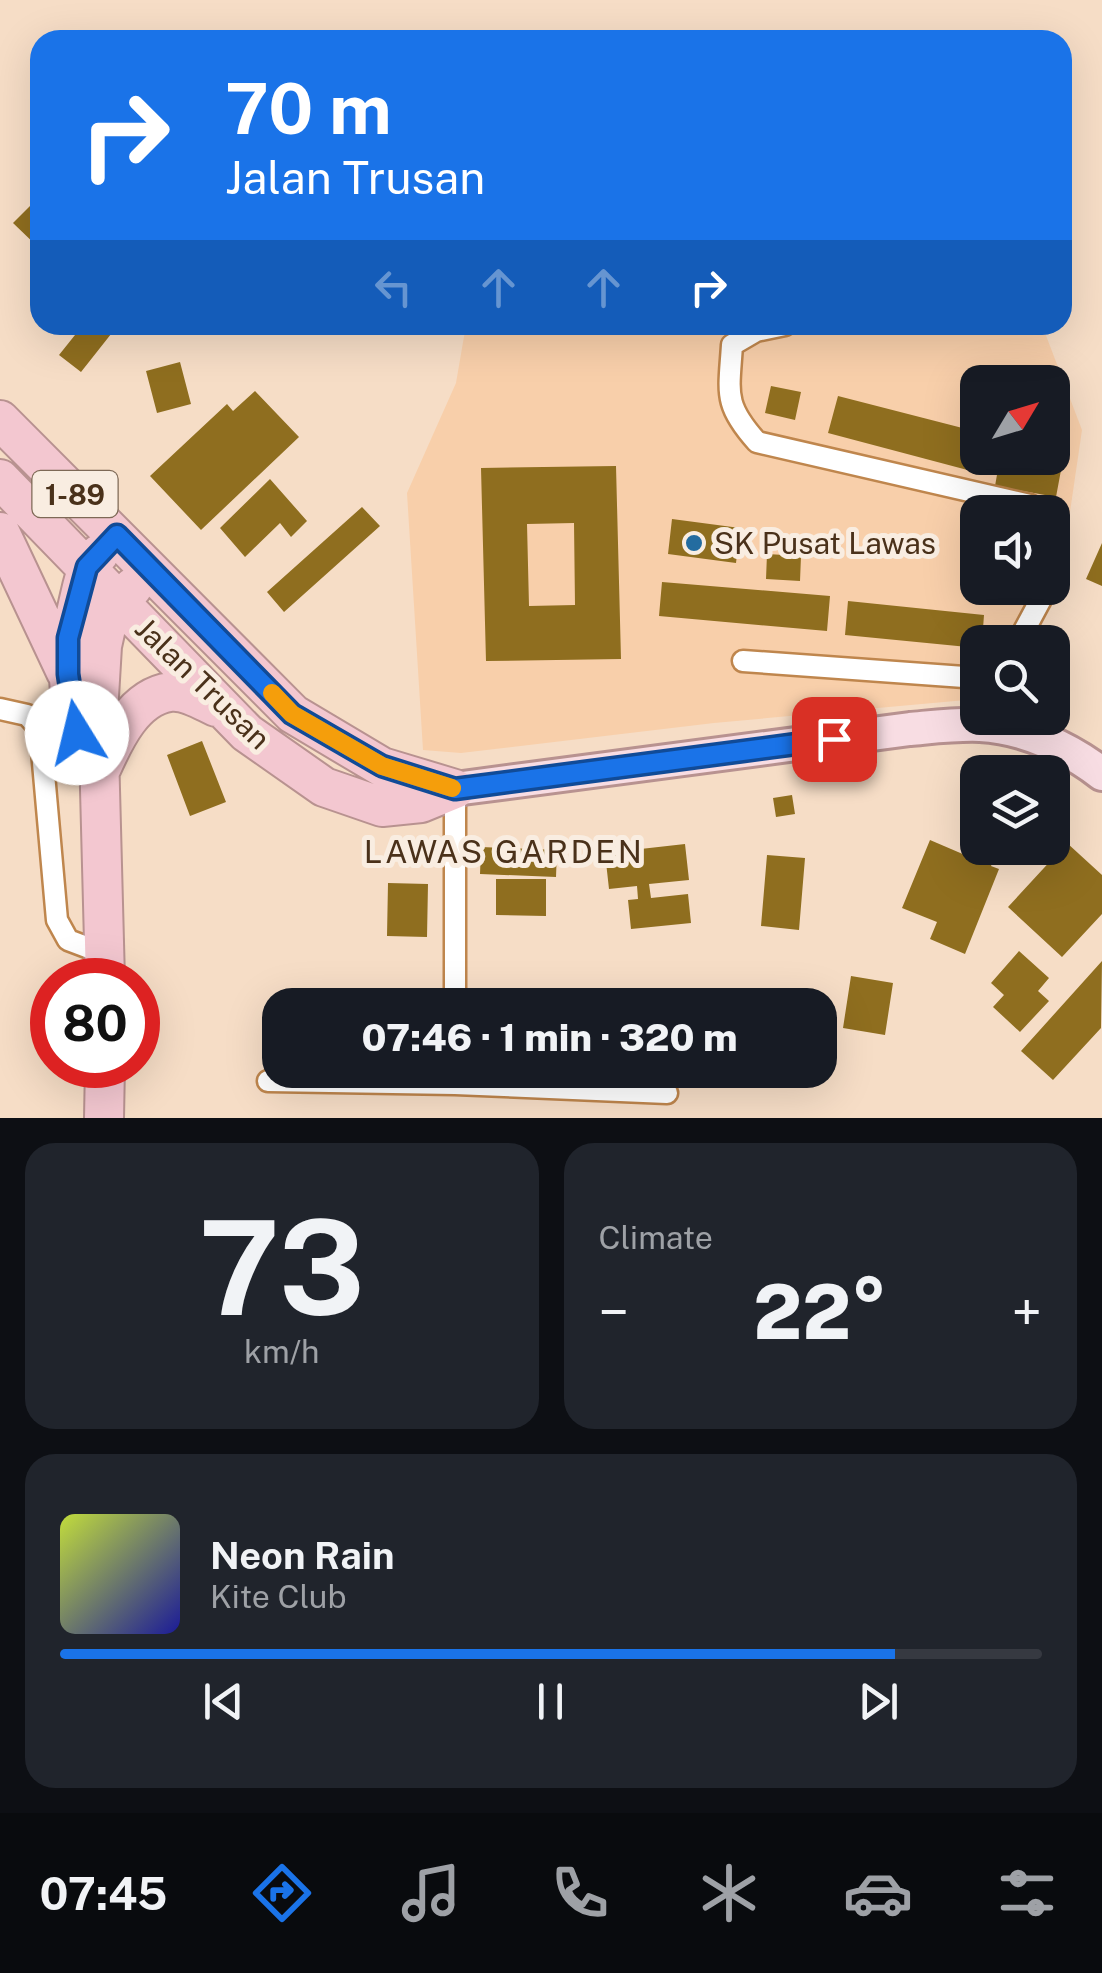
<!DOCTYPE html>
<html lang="en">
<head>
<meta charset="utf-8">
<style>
	body { margin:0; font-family:"Public Sans",sans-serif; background:#20242c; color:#f1f3f6; height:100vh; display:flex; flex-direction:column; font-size:38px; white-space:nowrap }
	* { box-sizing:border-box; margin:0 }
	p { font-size:32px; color:#9ea1a6 }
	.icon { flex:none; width:55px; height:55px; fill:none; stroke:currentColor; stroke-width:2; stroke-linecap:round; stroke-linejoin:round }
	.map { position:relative; height:1118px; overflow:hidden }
	.drawer { display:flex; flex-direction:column; gap:25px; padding:25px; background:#0d0f14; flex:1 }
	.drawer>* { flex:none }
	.guide { position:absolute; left:30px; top:30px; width:1042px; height:305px; border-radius:30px; box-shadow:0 10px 40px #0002; background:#1a73e8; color:#fff; overflow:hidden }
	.needle { width:65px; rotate:52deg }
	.controls { position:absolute; left:960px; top:365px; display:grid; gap:20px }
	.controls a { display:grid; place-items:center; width:110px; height:110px; border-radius:20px; background:#171b24; box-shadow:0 10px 40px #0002; font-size:50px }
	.speed { position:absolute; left:30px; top:958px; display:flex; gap:20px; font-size:50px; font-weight:700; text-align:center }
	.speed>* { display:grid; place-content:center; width:130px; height:130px; border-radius:50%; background:#171b24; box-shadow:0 10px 40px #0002; line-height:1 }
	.speed .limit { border:15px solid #d22; background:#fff; color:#111 }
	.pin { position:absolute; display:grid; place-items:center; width:85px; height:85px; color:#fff; margin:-42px; border-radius:20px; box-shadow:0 5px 15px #0006 }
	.me { position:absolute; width:110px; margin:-55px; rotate:351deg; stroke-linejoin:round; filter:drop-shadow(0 0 8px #0008) }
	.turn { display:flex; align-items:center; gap:35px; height:210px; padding:0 30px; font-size:45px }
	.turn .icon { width:130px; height:130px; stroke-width:2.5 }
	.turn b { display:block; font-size:70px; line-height:85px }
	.lanes { display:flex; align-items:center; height:95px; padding:0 30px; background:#0003; justify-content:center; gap:50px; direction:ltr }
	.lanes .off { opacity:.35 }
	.big { font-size:75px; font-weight:800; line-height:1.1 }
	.drawer .widget { flex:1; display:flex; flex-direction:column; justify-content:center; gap:15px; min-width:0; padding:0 35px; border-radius:30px; background:#20242c }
	.drawer .dial { align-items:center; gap:0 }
	.dial b { font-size:130px; line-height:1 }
	.song { display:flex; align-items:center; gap:30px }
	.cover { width:120px; height:120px; border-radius:15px; background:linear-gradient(135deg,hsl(70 70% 55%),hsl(240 70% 35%)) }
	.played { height:10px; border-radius:5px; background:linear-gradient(90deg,#1a73e8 85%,#363941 85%) }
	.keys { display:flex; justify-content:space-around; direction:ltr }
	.heat { display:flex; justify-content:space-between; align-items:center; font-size:55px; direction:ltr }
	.drawer .tiles { flex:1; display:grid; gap:25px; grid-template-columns:1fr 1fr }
	.widget:last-child { grid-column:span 2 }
	.trip { position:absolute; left:262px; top:988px; width:575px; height:100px; border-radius:30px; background:#171b24; box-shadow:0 10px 40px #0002; font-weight:800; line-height:100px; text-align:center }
	.dock { display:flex; height:160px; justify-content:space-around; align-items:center; background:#090b0e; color:#9ea1a6 }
	.dock .icon { width:70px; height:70px }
	.dock .selected { color:#1a73e8 }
	.dock b { font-size:45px; color:#f1f3f6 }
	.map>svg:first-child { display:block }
</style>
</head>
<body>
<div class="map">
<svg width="1102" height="1118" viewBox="0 0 1102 1118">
	<rect width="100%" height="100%" fill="#f6ddc6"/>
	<!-- built -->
	<path fill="#f8cfaa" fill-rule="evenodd" d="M466,325H1042L1082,430L1061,573L1029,642H978L977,699L714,723L461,753L423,750L407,493L456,383ZM978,382H1052V458H978ZM978,512H1052V588H978Z"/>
	<!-- building -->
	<path fill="#8f6e1f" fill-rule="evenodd" d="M40,196V249L13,223Z
		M83,325H110L115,329L81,372L59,355Z
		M180,362L191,404L157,413L146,371Z
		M771,386L801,392L795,420L765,413Z
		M255,391L299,437L201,530L150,476L227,404L233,411Z
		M838,396L978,432L979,458L975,472L828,433Z
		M1052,452L1064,454L1056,497L995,486L1000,458H1052Z
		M616,466L621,659L486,661L481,468ZM574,523L575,605L529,606L527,524Z
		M270,479L307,521L291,537L280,523L245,557L220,528Z
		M362,507L380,526L284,612L267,592Z
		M672,519L740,528L736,563L668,554Z
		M1102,543V586L1086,579Z
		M767,554L801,556L800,581L766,579Z
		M662,582L830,596L827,631L659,616Z
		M848,601L984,615L982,642H978V648L845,635Z
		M202,741L226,802L190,816L167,755Z
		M792,795L795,814L776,817L773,798Z
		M977,825L978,848H999L991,866L999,869L965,954L930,939L937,922L902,908L930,840L965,855Z
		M1067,843L1102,875V914L1062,957L1008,907Z
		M685,844L689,880L649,884L651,898L688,894L691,923L631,929L628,900L638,899L637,886L609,889L605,853Z
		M481,847L557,850L556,877L480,874Z
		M767,855L805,858L799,930L761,926Z
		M496,879H546V916L496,915Z
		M388,883L428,884L427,937L387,936Z
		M1019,951L1049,978L1038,991L1049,1001L1020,1032L993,1007L1004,995L991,983Z
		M1102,961L1101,1028L1053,1080L1021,1051Z
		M851,976L893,983L885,1035L843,1028Z
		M371,991L430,992V1005H371Z"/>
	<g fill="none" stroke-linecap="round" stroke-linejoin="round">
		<!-- street casing -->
		<g stroke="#bf864d" stroke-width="25">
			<path id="street" d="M785,325L756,331L732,345C729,393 723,404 757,442L1030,505L1040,512
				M1052,523L1056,556L1052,568
				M1018,642L1047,588
				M743,661L978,678
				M0,709L27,715L40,729L57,920L68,940L105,954
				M455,1005V789
				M268,1081L455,1084V1072
				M455,1084L667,1093"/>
		</g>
		<!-- primary casing -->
		<g stroke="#b89290" stroke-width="38">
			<path id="primary" d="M455,789L910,729C933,727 957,724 980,725C1023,727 1069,748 1102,774"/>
		</g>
		<!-- highway casing -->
		<g stroke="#b89290" stroke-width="42">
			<path id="highway" d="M0,420L293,714L382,767L455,789
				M0,479L247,733L324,787L382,807L421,803L455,789
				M0,532L66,672
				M83,750C65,698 65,656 78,604C83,584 84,569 99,554
				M102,767C115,738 134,697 170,692C186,690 203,701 216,707
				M105,980L98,713L102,646L106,628L120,602L133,587
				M104,1118L105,1065"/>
		</g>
		<!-- street -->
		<use href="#street" stroke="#fff" stroke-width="20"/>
		<!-- primary -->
		<use href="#primary" stroke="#f8dde3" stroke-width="32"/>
		<!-- highway -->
		<use href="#highway" stroke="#f3c7d0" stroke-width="38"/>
	</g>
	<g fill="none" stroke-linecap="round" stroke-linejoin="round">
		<!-- route casing -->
		<g stroke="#114b97" stroke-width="25">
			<path id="route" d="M77,733L68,674V638L87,567L117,535L292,714L382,766L455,789L834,739"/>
		</g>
		<!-- route -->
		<use href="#route" stroke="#1a73e8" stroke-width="18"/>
		<!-- slow -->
		<path stroke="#f59e0b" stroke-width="18" d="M272,693L292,714L382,766L452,788"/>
	</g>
	<!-- markers -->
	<circle fill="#236ca0" stroke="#f9ede1" stroke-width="4" cx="694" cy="543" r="10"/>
	<g text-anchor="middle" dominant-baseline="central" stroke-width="10" stroke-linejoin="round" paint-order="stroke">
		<!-- shield labels -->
		<rect fill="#f9ede1" stroke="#7e6956" stroke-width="2.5" x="32.5" y="471" width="85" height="46" rx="8"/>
		<g font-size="28" font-weight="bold" fill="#4a311a">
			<text x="75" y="494">1-89</text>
		</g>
		<!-- poi labels -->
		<g font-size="30" fill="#4a311a" stroke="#f9ede1" text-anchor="start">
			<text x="714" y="543">SK Pusat Lawas</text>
		</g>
		<!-- street labels -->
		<g font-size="30" fill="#4a311a" stroke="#f9ede1">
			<text transform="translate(203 683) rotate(44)">Jalan Trusan</text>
		</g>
		<!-- neighbourhood labels -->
		<g font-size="32" letter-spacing="2.5" fill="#4a311a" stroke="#f9ede1">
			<text x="504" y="851">LAWAS GARDEN</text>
		</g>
	</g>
</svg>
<div class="controls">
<a><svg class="needle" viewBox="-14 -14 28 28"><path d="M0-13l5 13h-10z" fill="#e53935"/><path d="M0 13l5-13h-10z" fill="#9ea1a6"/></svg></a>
<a><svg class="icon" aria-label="sound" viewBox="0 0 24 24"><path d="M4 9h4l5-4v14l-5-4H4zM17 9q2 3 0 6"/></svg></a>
<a><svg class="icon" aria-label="search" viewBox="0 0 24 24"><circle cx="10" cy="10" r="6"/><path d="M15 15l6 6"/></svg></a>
<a><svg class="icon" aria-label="layers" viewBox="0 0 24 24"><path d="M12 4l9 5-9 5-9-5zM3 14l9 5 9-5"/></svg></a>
</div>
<div class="speed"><div class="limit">80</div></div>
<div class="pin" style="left:834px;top:739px;background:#d93025"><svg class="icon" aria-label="arrive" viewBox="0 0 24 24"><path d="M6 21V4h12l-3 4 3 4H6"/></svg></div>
<svg class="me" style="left:77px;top:733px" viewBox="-20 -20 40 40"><circle r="19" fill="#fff"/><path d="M0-13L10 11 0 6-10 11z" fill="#1a73e8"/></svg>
<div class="trip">07:46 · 1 min · 320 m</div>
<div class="guide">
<div class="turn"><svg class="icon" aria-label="right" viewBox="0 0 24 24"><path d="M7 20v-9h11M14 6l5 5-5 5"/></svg><div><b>70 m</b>Jalan Trusan</div></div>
<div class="lanes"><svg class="icon off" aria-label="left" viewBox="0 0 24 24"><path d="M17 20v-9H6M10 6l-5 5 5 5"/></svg><svg class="icon off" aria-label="ahead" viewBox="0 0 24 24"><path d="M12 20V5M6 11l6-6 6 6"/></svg><svg class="icon off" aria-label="ahead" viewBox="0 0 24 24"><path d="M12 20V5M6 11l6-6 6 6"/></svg><svg class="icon" aria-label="right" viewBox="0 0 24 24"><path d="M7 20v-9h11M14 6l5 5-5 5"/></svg></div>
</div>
</div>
<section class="drawer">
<div class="tiles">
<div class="widget dial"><b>73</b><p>km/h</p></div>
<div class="widget"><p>Climate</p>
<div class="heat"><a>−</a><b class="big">22°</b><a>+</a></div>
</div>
<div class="widget">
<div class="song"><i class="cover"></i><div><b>Neon Rain</b><p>Kite Club</p></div></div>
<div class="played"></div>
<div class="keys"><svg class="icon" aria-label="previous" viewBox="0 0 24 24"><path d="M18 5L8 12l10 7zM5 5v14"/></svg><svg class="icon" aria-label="pause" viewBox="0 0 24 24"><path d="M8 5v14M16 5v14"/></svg><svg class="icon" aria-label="next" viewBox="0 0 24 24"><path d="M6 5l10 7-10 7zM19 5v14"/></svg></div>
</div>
</div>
</section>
<nav class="dock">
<b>07:45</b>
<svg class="icon selected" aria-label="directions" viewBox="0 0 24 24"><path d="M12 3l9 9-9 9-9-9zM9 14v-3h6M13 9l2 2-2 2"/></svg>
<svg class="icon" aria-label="music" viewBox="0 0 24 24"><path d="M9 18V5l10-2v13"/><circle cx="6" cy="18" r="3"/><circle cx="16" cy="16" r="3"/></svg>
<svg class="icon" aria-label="phone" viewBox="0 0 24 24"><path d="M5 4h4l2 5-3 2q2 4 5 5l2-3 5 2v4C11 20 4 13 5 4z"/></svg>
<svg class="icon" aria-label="climate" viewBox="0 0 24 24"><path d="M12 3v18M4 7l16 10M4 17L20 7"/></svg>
<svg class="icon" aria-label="car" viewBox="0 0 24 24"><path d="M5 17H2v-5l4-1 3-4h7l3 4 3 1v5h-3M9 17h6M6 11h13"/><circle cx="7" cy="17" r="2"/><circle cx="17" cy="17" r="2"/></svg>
<svg class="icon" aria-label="filters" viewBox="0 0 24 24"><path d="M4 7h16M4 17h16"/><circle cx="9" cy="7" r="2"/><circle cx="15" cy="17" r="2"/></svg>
</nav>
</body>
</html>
